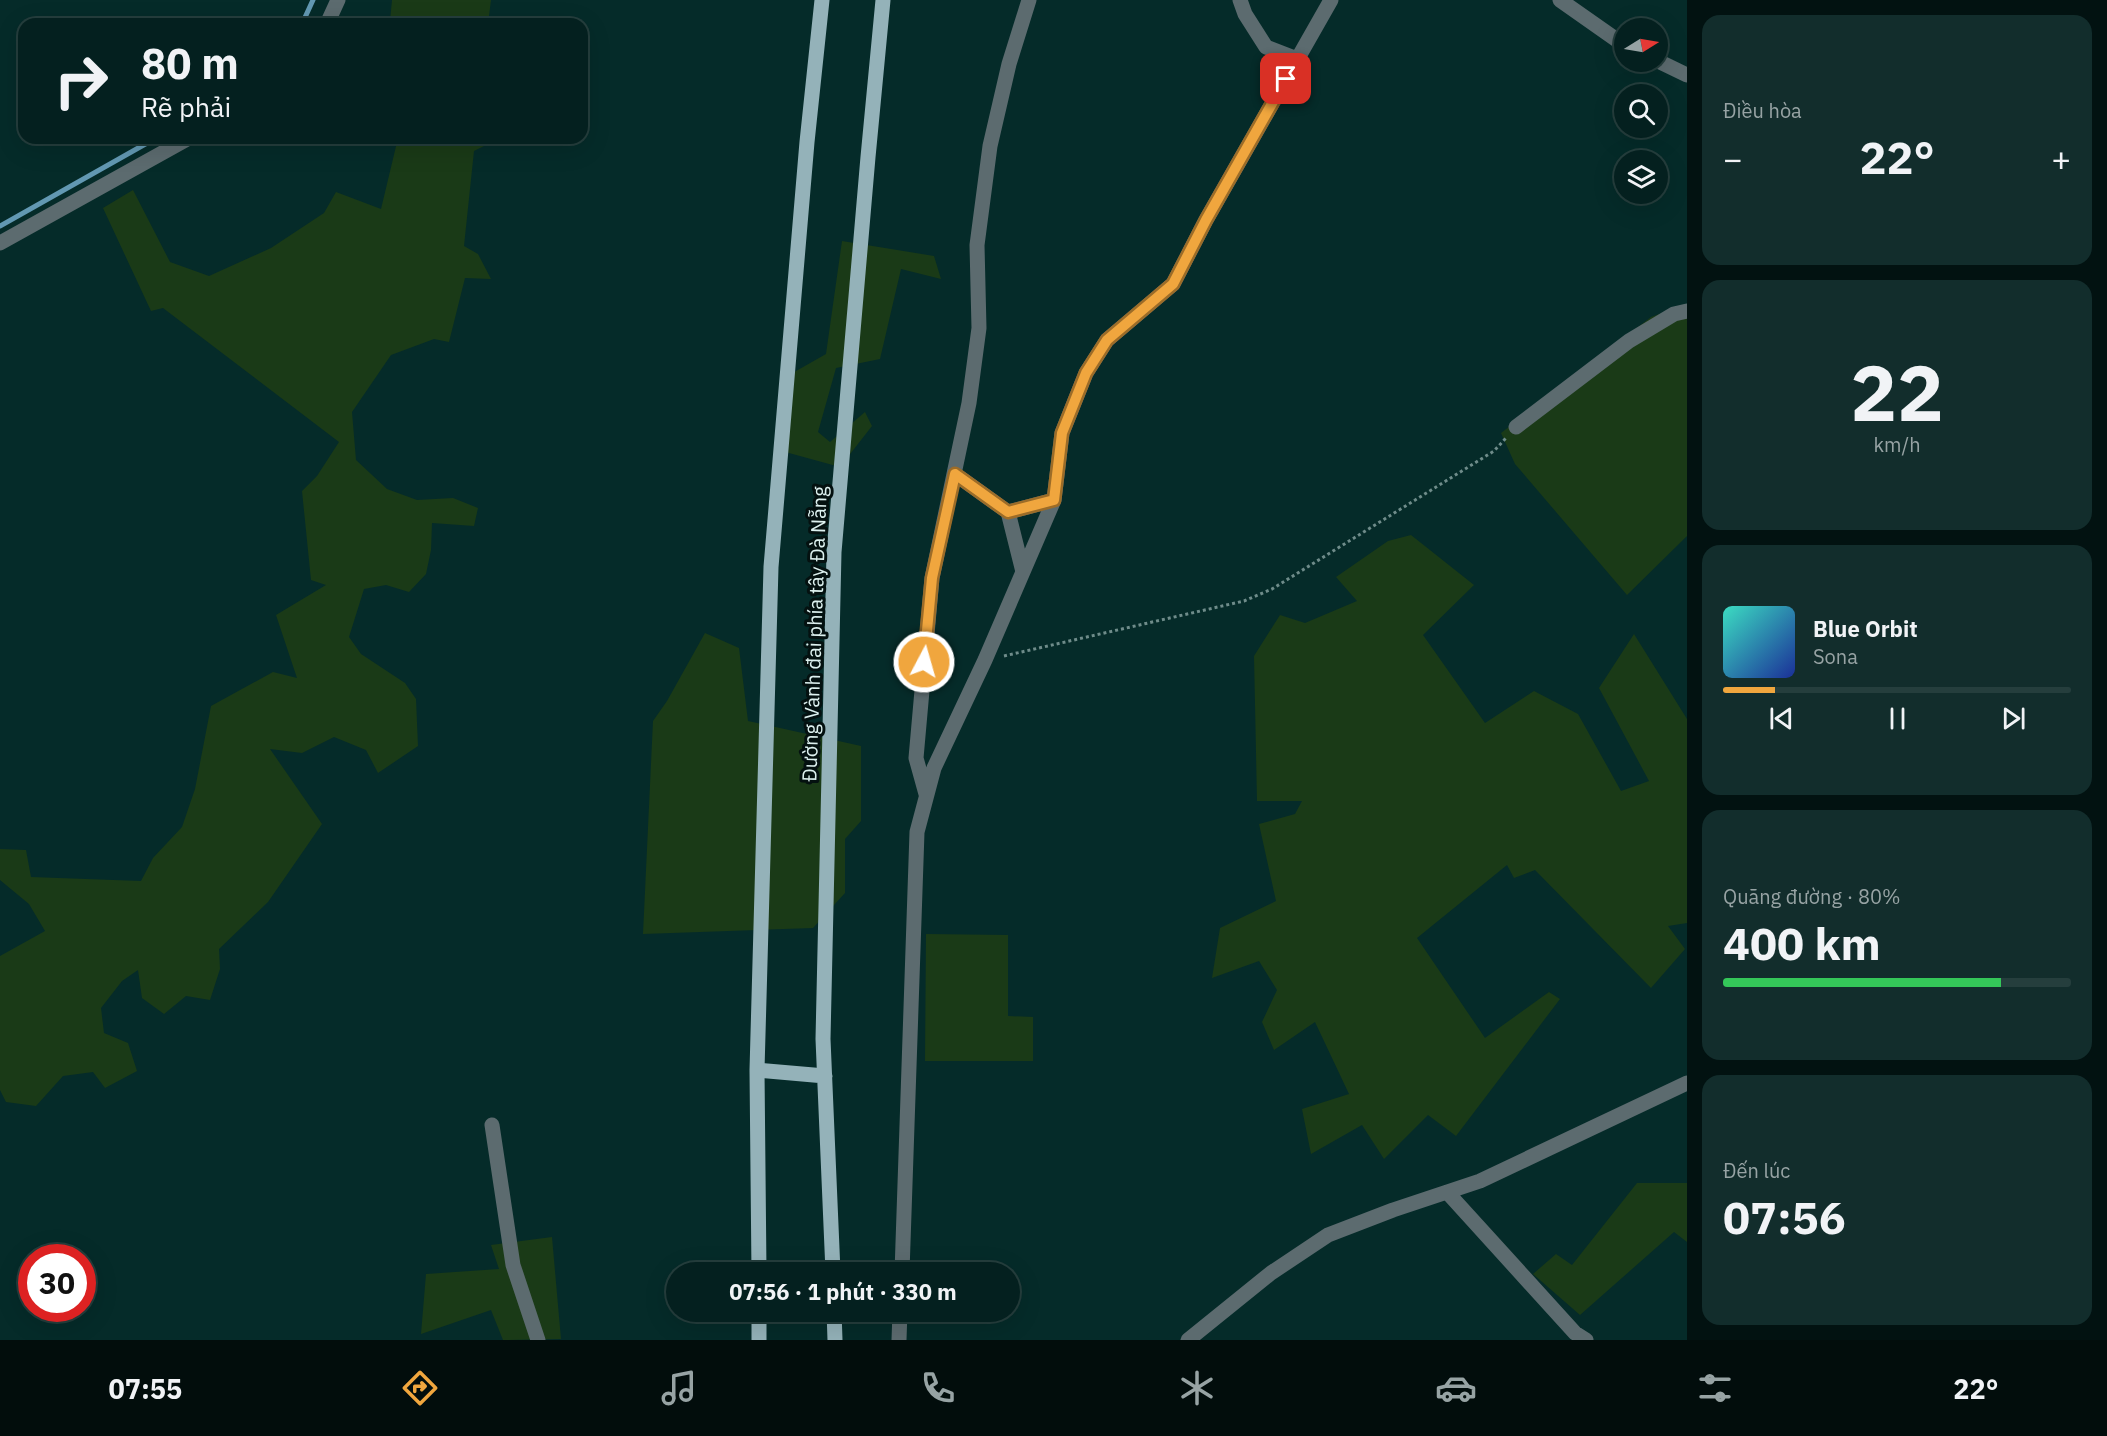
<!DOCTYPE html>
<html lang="vi">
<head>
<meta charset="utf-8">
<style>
	body { margin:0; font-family:"IBM Plex Sans",sans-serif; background:#122d2c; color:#f1f3f6; height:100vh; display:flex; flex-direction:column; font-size:22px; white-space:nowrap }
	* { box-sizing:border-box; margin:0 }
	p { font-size:20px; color:#97a3a4 }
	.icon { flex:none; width:33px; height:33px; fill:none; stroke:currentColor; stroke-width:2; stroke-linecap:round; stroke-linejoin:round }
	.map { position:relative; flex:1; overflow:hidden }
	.side { display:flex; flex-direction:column; gap:15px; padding:15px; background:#021211; width:420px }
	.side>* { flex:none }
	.top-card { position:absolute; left:18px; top:18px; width:570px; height:126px; border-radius:18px; box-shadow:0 6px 24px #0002,0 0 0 2px #253e3d; background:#04201f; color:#f1f3f6; overflow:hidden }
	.needle { width:39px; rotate:79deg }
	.buttons { position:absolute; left:1614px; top:18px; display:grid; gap:12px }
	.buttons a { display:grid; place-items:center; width:54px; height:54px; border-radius:50%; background:#04201f; box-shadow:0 6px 24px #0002,0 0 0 2px #253e3d; font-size:30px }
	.speed { position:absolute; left:18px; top:1244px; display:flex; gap:12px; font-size:30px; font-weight:700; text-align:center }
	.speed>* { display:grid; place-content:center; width:78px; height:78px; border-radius:50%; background:#04201f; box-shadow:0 6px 24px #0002,0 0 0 2px #253e3d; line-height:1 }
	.speed .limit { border:9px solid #d22; background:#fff; color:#111 }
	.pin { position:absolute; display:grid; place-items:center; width:51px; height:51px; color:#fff; margin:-26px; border-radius:12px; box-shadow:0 3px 9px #0006 }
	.me { position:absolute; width:66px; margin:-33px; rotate:6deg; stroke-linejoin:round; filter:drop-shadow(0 0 4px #0008) }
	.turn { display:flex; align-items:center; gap:21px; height:126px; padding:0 24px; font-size:27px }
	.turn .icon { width:78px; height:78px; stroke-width:2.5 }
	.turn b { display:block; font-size:42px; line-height:51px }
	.big { font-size:45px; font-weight:700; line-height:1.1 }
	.side .tile { flex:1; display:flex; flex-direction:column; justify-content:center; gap:9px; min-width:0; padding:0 21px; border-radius:18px; background:#122d2c }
	.side .dial { align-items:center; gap:0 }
	.dial b { font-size:78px; line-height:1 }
	.song { display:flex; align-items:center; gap:18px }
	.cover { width:72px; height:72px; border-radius:9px; background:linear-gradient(135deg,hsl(170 70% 55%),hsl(230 70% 35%)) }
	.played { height:6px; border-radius:3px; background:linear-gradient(90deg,#f0a63e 15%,#253e3d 15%) }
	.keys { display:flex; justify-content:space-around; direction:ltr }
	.heat { display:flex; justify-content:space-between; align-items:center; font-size:33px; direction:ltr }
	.charge { height:9px; border-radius:4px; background:linear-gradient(90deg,#34c759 80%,#253e3d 0) }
	.trip { position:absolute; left:666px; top:1262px; width:354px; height:60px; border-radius:30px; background:#04201f; box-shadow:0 6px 24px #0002,0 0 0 2px #253e3d; font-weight:700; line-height:60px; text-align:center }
	.tab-bar { display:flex; height:96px; justify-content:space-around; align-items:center; background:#020d0c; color:#97a3a4 }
	.tab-bar .icon { width:42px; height:42px }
	.tab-bar .selected { color:#f0a63e }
	.tab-bar b { font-size:27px; color:#f1f3f6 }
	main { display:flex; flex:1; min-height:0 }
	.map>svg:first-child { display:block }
</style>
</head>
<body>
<main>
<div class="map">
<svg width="1687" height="1340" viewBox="0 0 1687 1340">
	<rect width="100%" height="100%" fill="#052b29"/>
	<!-- green -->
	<path fill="#1a3a17" d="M392,0H491L488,24H412L390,21Z
		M398,138H500L474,151L464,246L478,254L491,279L465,278L449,342L434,339L391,355L352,412L356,460L387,489L417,500L453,498L478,508L474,526L432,523L431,550L426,574L409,592L386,585L364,589L349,637L361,654L405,683L416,699L418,746L378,773L366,750L334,737L302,753L270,749L322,824L268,902L219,949L220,969L210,1000L186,996L164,1014L142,998L138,970L122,981L101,1008L104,1033L128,1043L137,1071L105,1088L93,1072L63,1076L36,1106L6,1102L0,1090V956L45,931L29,904L0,880V849L26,850L31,877L141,881L153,858L182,827L195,789L211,706L273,672L297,678L276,615L326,585L311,580L302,491L317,476L339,442L163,308L151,311L103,208L133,190L170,262L209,276L271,248L324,213L336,192L381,209Z
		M842,241L934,256L941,279L901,269L880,359L836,368L818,432L830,442L865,412L872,426L840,467L778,450L782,379L826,354Z
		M1687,304V536L1627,595L1515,464L1501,433L1651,317Z
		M1411,535L1474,585L1423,635L1485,723L1534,691L1578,714L1621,791L1649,781L1599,688L1634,634L1687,719V923L1668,926L1685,949L1651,988L1535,870L1514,878L1507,865L1417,938L1485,1038L1549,992L1560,999L1456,1136L1428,1115L1384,1159L1362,1125L1311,1154L1302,1109L1349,1094L1315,1022L1274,1050L1262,1022L1277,990L1259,961L1212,978L1220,928L1276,901L1259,824L1295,814L1302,801H1257L1254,656L1280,615L1305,623L1357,601L1336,577L1388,541Z
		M705,633L739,648L748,721L861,746V821L845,839V893L813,928L643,934L653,721L667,701Z
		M926,934L1008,935V1016L1033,1017V1061H925Z
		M1637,1183H1687V1242L1674,1232L1580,1315L1533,1274L1556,1254L1572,1265Z
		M552,1237L561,1339L503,1340L491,1310L421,1334L426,1274L499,1269L491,1245Z"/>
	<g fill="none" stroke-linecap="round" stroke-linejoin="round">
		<!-- stream -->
		<path stroke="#6298b2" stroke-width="5" d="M302,24L313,0
			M0,226L156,138"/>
		<!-- path -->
		<path stroke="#6f8c8a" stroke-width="3" stroke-dasharray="3 3" stroke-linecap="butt" d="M1004,656L1244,601L1272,589L1494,451L1507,437"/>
		<!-- minor -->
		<path stroke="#5c6b6f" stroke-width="15" d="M1240,0L1245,14L1266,47L1297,59
			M1560,0L1624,45
			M327,24L338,0
			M1658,61L1687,75
			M0,243L189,138
			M1516,427L1629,341L1674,314L1687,311
			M955,474L1008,512L1023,572
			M1008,512L1054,500
			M926,794L916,758L932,578L969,403L979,328L977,245L990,146L1009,64L1029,0
			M492,1125L513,1265L538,1340
			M1447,1192L1575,1333L1586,1340
			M902,1272L917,832L934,768L985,660L1054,500L1062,433L1086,373L1107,340L1173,284L1206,220L1331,0
			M899,1340L900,1311
			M1188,1340L1271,1273L1328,1235L1393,1210L1480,1181L1687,1083"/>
		<!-- primary -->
		<path stroke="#94b2b9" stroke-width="15" d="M757,1070L825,1076
			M759,1272L757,1070L771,567L807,142L822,0
			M833,1272L823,1039L834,552L868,157L883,0
			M759,1311V1340
			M834,1311L835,1340"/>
	</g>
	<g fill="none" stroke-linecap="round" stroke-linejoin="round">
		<!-- route casing -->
		<g stroke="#9c6c28" stroke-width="15">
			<path id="route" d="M924,662L932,578L955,474L1008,512L1054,500L1062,433L1086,373L1107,340L1173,284L1206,220L1286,79"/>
		</g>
		<!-- route -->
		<use href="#route" stroke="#f0a63e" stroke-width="10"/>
	</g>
	<g text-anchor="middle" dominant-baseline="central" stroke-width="6" stroke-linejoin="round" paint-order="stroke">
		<!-- street labels -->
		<g font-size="20" fill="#ddf1ef" stroke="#041110">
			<text transform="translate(814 634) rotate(-88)">Đường Vành đai phía tây Đà Nẵng</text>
		</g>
	</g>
</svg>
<div class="buttons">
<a><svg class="needle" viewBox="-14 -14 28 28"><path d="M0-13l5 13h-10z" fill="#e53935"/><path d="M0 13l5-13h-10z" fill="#97a3a4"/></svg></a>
<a><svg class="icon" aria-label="search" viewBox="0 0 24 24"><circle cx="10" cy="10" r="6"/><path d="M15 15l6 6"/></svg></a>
<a><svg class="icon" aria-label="layers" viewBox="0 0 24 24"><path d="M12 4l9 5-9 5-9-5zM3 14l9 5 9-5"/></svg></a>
</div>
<div class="speed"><div class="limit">30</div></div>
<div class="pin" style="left:1286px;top:79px;background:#d93025"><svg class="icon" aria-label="arrive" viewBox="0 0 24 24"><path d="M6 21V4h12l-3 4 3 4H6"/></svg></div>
<svg class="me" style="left:924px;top:662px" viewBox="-20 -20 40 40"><circle r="17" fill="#f0a63e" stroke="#fff" stroke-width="3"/><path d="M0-11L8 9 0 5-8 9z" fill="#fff"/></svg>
<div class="trip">07:56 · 1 phút · 330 m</div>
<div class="top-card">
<div class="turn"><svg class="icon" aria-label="right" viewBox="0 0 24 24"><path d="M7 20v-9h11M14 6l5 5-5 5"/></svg><div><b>80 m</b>Rẽ phải</div></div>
</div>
</div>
<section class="side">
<div class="tile"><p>Điều hòa</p>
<div class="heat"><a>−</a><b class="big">22°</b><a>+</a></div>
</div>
<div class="tile dial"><b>22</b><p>km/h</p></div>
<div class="tile">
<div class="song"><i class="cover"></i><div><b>Blue Orbit</b><p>Sona</p></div></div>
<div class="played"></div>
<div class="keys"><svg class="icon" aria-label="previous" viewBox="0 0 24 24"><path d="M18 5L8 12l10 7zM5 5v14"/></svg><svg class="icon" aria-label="pause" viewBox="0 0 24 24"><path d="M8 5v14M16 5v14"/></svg><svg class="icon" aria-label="next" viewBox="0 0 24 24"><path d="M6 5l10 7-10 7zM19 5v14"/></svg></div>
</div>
<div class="tile"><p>Quãng đường · 80%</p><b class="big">400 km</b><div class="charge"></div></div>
<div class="tile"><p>Đến lúc</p><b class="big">07:56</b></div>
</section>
</main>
<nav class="tab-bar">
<b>07:55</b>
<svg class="icon selected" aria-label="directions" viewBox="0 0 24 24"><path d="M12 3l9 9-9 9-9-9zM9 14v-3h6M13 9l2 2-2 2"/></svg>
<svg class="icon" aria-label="music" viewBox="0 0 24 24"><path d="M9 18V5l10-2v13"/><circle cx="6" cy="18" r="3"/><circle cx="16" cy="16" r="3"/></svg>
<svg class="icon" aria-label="phone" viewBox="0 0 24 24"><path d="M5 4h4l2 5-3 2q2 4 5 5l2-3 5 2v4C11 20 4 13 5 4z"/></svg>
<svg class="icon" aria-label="climate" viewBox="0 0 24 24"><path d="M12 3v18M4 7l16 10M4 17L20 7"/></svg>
<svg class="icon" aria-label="car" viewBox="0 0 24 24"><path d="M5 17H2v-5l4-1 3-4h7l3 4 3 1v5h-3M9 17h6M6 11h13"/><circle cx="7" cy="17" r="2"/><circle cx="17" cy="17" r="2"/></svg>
<svg class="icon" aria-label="filters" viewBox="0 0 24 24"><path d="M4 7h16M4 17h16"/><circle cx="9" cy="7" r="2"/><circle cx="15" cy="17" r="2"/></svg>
<b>22°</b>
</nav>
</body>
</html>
